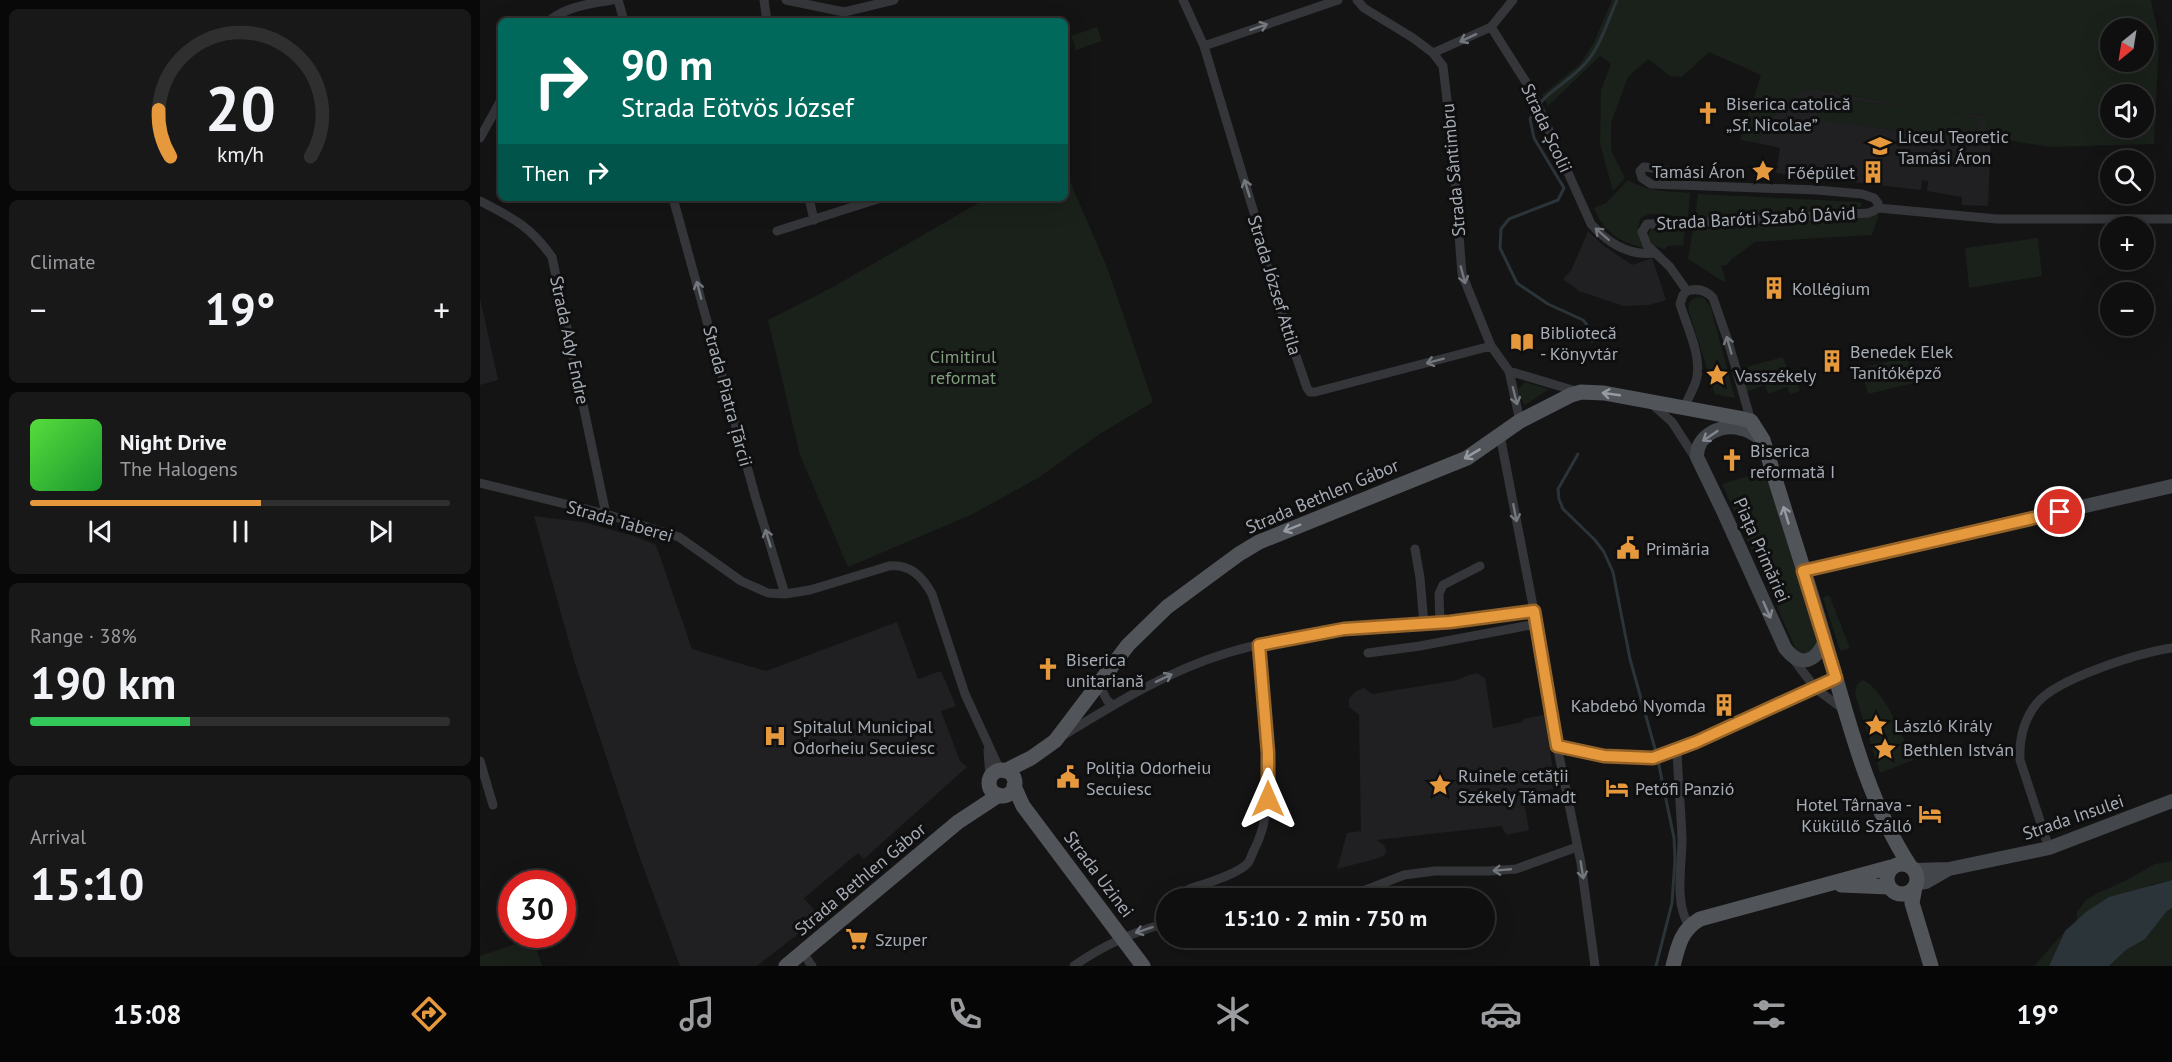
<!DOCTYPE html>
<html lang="en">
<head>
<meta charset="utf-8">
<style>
	body { margin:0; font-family:"PT Sans",sans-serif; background:#181819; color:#f1f3f6; height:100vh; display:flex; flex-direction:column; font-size:22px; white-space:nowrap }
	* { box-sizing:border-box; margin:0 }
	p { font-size:20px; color:#9b9c9f }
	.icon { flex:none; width:33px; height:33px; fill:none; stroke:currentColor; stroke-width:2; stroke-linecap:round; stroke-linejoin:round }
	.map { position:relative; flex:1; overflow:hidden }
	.side { display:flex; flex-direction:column; gap:9px; padding:9px; background:#080809; width:480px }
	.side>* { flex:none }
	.hud { position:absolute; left:18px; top:18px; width:570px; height:183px; border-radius:9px; box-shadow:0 6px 24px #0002,0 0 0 2px #2f2f30; background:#00695c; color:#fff; overflow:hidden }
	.needle { width:39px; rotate:210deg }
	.controls { position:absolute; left:1620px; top:18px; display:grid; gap:12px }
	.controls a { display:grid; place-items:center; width:54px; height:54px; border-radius:50%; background:#0f0f10; box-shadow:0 6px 24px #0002,0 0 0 2px #2f2f30; font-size:30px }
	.speed { position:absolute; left:18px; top:870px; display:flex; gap:12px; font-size:30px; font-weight:700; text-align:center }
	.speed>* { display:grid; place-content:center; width:78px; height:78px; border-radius:50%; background:#0f0f10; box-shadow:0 6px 24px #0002,0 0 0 2px #2f2f30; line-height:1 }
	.speed .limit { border:9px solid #d22; background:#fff; color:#111 }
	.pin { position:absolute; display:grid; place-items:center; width:51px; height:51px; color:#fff; margin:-26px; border:3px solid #fff; border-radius:50%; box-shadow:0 2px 6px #0007 }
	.me { position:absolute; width:66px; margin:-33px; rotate:0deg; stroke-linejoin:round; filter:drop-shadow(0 0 4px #0008) }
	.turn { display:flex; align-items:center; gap:21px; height:126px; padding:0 24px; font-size:27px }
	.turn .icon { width:78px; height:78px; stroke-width:2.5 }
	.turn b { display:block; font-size:42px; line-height:51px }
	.then { display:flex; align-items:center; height:57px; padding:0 24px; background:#0003; gap:12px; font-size:22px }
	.big { font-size:45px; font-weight:600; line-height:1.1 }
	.side .tile { flex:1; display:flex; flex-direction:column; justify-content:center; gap:9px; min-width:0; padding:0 21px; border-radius:9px; background:#181819 }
	.side .dial { align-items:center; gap:0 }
	.dial svg { height:156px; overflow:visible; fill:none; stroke:#2f2f30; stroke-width:7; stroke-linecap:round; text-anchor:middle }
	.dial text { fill:#f1f3f6; stroke:none }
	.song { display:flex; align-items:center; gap:18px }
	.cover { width:72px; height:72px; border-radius:9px; background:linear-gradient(135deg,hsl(110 70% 55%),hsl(130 70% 35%)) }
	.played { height:6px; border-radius:3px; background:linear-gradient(90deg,#e5983c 55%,#2f2f30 55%) }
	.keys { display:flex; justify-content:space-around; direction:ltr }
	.heat { display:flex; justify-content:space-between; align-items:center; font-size:33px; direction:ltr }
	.charge { height:9px; border-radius:4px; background:linear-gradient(90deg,#34c759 38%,#2f2f30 0) }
	.trip { position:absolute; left:676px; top:888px; width:339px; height:60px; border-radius:30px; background:#0f0f10; box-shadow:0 6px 24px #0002,0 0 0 2px #2f2f30; font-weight:600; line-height:60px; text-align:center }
	.menu { display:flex; height:96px; justify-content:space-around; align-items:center; background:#060606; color:#9b9c9f }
	.menu .icon { width:42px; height:42px }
	.menu .active { color:#e5983c }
	.menu b { font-size:27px; color:#f1f3f6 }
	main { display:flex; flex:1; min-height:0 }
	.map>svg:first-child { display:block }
</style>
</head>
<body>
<main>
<section class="side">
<div class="tile dial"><svg viewBox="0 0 100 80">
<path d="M14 69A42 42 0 1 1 86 69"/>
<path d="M14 69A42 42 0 0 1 8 45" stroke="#e5983c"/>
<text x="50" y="56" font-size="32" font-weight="700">20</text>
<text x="50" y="72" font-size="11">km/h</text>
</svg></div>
<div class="tile"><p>Climate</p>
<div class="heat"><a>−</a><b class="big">19°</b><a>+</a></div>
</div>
<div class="tile">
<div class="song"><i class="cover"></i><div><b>Night Drive</b><p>The Halogens</p></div></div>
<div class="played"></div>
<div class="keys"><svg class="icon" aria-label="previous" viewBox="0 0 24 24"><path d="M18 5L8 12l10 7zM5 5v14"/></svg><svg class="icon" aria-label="pause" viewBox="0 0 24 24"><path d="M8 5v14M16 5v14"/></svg><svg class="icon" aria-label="next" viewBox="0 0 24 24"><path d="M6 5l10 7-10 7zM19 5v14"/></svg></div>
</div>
<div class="tile"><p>Range · 38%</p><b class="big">190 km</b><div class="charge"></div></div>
<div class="tile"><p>Arrival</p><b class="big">15:10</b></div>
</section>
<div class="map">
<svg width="1692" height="966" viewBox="0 0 1692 966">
	<rect width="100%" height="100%" fill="#141415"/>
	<!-- built -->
	<path fill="#202022" d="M1336,89L1449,110L1505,116V136L1511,137L1508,206L1482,205V197L1447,191L1448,181L1442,180L1441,190L1296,173L1300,148L1277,143L1290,119L1304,104L1320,92Z
		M1108,231L1124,246L1152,265L1172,258L1186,300L1169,305L1143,306L1099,291L1083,279L1091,271Z
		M0,298L18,380L0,385Z
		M54,516L103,522L154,536L176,545L212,649L286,671L417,622L438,679L461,671L476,706L461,711L480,761L487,767L384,859L378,853L324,898L340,917L277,966H200L161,861L94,660Z
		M997,673L1005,678L1013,728L1043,722V719L1064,715L1076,788L1043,796L1049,830L1027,835L1021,826L897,840L904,845L906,850L905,855L895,859L857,869L867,833L881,831L879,715L869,707V698L876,691L884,688L892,694L978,680L986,676Z"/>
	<!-- green -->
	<path fill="#1a201a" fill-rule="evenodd" d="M1132,0H1671L1679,38L1674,144L1571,147L1505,137V116L1459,111L1501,118L1497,143L1340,120L1343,96L1443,109L1336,89C1303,96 1293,115 1277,143L1260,140L1281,75L1229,52L1202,77L1190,76L1168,59L1148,77L1131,123V150L1145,178L1133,191L1120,144L1121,90L1131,64L1120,56L1068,106L1062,95L1100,64L1113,44ZM1630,28H1664V62H1630ZM1630,94H1664V128H1630Z
		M617,27L622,41L596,50L591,36Z
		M585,170L627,267L673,402L618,435L558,478L493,514L368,567L320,455L288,320L353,287L507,198H585Z
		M1148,180C1167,192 1188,191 1210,193L1208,217L1169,214L1161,218C1155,230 1161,238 1167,249C1140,242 1125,234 1114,208L1126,203Z
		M1218,194L1378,202L1382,203L1381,207L1215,219Z
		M1399,215L1392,235L1275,242L1252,259L1247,265L1241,266L1246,281L1244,282L1208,259L1213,230Z
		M1171,228L1205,230L1203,245L1186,246V249C1176,248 1172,245 1168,236Z
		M1558,238L1562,276L1489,288L1485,248Z
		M1217,297L1224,298L1231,308L1255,398L1235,394L1208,309L1210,301Z
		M1303,357L1309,373L1314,372L1320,391L1310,394L1307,387L1288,394L1285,385L1266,392L1259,369Z
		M1428,357L1434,383L1388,394L1381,368Z
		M1045,382L1068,389H1069L1045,405L1040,399L1038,389Z
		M1285,471L1337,638V649L1324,657L1316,650L1242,484Z
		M1349,595L1370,648L1361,651L1359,647L1343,598Z
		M1383,680C1404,689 1425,740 1433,760L1400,773L1375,694L1377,684Z
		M1692,861V880L1673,884L1597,920V912L1606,900L1618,893L1645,881L1675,864Z
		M1692,908V966H1629L1646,950L1665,939L1687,911Z
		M1585,931L1569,966H1554Z
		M53,938L62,966H0V956Z"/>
	<!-- water -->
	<path fill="#2b3438" d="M1692,880V908L1687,911L1665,939L1646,950L1629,966H1569L1585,931L1606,912L1629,897Z"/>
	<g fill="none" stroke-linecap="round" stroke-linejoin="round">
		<!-- stream -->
		<path stroke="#2b3438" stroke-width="3" d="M1112,341V331L1103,320L1068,304L1037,283L1020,248L1021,229L1029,219L1078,200L1084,188L1054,138L1050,119C1061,92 1092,82 1109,59C1122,42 1128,20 1137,0
			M1098,454L1078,489L1079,499L1083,509L1115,540L1124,552L1133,572L1150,659L1177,756L1194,838L1195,859L1192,903L1176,966"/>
		<!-- minor -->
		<path stroke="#35363a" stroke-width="9" d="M138,0L144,21
			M284,0L287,21
			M306,0L364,12L414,0
			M703,0L724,46L777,223L792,286L827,388L830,392H835L1011,346
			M877,0L884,8L933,38L953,53L963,66L972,143L982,274L1011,346L1029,371L1040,421
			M69,21C87,6 110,4 132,0
			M1011,27L1033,0
			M724,46L858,0
			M953,53L1011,27L1051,90L1111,224C1128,243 1149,256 1174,253
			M0,138L21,100
			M193,198L276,499L305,594
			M329,198L334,220
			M0,201C33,218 50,226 72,257L126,514
			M1398,208L1517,219H1692
			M297,231L401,198
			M1207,291L1190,267L1167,245L1162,232L1167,224L1210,223L1388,213C1394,211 1399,210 1398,203L1394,198L1382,194L1337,190L1171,184L1162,178L1160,171L1164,167C1183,169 1198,175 1218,170
			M1029,371L1099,392
			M1173,405L1192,422L1216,459
			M1204,407C1208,399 1213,390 1216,381C1223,358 1207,327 1200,304L1203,295L1207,291C1217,288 1226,290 1233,298L1248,341L1271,421
			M1020,435L1054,611L1070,711L1101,863L1115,966
			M0,483L126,514L199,537L261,581L288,593L305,594L330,590L409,566C430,564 442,576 452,594L485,694L520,770
			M935,549L940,578L944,624
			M960,623L959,594L963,585L1000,566
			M888,653L940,646L1056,624
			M1311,656L1336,689L1356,678
			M619,685L627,700L632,705
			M584,735C636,703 688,671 747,653C819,631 894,628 968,622C997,620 1026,615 1054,611
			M1077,745L1139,758H1173L1197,750L1336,689L1363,709
			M508,750L510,778
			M1197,750C1198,780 1201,809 1202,839C1202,866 1194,902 1209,926
			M0,761L13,805
			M1569,848L1540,760C1539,740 1544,719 1557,703C1578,678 1659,653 1692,648
			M707,898L709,889C724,884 757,875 768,863C770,860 772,854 774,850C802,797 784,705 779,645
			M865,898L924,875L955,871H1009L1036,869L1097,847
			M323,953L332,966
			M594,966C623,945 653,932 687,923"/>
		<!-- secondary -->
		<path stroke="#43464a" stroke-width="14" d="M1283,440C1276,435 1270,431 1262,429C1242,423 1216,435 1217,457L1244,513L1305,648C1321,669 1336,661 1345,641
			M1323,571L1692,486
			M1434,870L1469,869L1569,848L1692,801
			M1436,884L1446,882L1467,870"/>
		<!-- primary -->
		<path stroke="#515459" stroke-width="15" d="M509 783a13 13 0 1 1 26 0a13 13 0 1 1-26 0Z
			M525,771L551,758L575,741L648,645L687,607L759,554L779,542L987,458L1040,421L1091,395L1101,392L1124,393L1259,418L1271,421L1283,440L1288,456C1307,519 1328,581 1346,644C1368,719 1387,800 1430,866
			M534,786L543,806L663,966
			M1407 879a15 15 0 1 1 30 0a15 15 0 1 1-30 0Z
			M1361,885L1409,887
			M1435,887L1432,903L1451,966
			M306,966L478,822L519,795
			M1193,966C1198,946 1201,930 1220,919L1411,867"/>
	</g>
	<!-- one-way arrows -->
	<defs><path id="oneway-shaft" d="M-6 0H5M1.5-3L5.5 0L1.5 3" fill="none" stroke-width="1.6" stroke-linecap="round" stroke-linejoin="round" transform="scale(1.5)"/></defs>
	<g stroke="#73777e">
		<use href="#oneway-shaft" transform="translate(779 27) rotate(-19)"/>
		<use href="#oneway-shaft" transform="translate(988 38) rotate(155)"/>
		<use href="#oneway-shaft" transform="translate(767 188) rotate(-107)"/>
		<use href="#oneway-shaft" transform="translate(1122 234) rotate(-139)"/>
		<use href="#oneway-shaft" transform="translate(983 275) rotate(75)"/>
		<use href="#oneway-shaft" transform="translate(219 290) rotate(-105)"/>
		<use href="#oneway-shaft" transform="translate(1249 345) rotate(-106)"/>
		<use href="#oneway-shaft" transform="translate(955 361) rotate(165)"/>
		<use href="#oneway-shaft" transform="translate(1035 396) rotate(76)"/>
		<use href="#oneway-shaft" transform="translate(1035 513) rotate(79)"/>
		<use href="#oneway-shaft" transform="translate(288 538) rotate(-107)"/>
		<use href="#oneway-shaft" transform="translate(684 678) rotate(-26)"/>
		<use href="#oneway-shaft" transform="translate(1022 870) rotate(175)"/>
		<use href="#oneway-shaft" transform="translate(1102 870) rotate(81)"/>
		<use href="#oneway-shaft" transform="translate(664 930) rotate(162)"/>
	</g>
	<g stroke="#959aa3">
		<use href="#oneway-shaft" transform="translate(1131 394) rotate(-172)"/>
		<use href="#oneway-shaft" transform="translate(992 454) rotate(149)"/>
		<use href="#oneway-shaft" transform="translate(1306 515) rotate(-107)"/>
		<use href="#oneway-shaft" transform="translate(812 528) rotate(158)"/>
	</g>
	<g stroke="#838890">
		<use href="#oneway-shaft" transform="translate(1230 436) rotate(146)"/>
		<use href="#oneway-shaft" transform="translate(1287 610) rotate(66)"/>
	</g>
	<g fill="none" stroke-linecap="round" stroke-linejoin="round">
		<!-- route casing -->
		<g stroke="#956327" stroke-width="15">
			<path id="route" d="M788,799V753L779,645L864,629L970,622L1054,611L1077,746L1124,756L1173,758L1216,742L1356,678L1323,571L1580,512"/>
		</g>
		<!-- route -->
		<use href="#route" stroke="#e5983c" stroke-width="10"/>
	</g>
	<!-- icons -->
	<defs>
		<g id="church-bare" transform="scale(1.8)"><path d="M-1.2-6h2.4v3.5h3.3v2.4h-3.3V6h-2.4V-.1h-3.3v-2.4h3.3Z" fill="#e5983c" stroke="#0f0f10" stroke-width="2.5" paint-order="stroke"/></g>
		<g id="school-bare" transform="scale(1.8)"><path d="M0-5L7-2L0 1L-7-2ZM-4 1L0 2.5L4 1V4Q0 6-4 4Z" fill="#e5983c" stroke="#0f0f10" stroke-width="2.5" paint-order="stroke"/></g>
		<g id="sight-bare" transform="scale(1.8)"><path d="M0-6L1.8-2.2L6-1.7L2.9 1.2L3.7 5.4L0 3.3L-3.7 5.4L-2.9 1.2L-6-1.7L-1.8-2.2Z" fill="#e5983c" stroke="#0f0f10" stroke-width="2.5" paint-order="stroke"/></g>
		<g id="building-bare" transform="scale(1.8)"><path d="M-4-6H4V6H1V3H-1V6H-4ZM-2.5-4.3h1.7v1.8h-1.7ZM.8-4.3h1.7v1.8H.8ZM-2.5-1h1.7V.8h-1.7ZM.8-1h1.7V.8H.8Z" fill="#e5983c" stroke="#0f0f10" stroke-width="2.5" paint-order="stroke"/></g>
		<g id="library-bare" transform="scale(1.8)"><path d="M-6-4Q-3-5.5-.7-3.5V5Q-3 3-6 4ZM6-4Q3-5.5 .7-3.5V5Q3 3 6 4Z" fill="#e5983c" stroke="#0f0f10" stroke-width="2.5" paint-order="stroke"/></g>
		<g id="civic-bare" transform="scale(1.8)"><path d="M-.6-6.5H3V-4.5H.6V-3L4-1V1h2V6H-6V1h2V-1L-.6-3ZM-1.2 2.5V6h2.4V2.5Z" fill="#e5983c" stroke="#0f0f10" stroke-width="2.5" paint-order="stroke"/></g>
		<g id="hospital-bare" transform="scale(1.8)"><path d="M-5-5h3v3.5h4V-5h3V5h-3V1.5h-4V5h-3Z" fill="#e5983c" stroke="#0f0f10" stroke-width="2.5" paint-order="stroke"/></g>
		<g id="hotel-bare" transform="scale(1.8)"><path d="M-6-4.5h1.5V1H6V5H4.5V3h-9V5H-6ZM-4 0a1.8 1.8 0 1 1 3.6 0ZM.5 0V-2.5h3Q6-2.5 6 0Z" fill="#e5983c" stroke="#0f0f10" stroke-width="2.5" paint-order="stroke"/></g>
		<g id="supermarket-bare" transform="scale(1.8)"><path d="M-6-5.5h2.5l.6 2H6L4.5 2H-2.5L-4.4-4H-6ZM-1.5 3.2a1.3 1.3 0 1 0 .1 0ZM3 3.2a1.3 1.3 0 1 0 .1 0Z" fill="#e5983c" stroke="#0f0f10" stroke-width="2.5" paint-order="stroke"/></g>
	</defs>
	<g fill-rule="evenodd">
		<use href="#church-bare" x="1228" y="113"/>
		<use href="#school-bare" x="1400" y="146"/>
		<use href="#sight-bare" x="1283" y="171"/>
		<use href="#building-bare" x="1393" y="172"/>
		<use href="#building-bare" x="1294" y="288"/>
		<use href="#library-bare" x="1042" y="342"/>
		<use href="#building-bare" x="1352" y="361"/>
		<use href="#sight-bare" x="1237" y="375"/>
		<use href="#church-bare" x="1252" y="460"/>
		<use href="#civic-bare" x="1148" y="548"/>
		<use href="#church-bare" x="568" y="669"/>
		<use href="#building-bare" x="1244" y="705"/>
		<use href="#sight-bare" x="1396" y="725"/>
		<use href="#hospital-bare" x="295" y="736"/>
		<use href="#sight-bare" x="1405" y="749"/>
		<use href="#civic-bare" x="588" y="777"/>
		<use href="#sight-bare" x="960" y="785"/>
		<use href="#hotel-bare" x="1137" y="788"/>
		<use href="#hotel-bare" x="1450" y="814"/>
		<use href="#supermarket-bare" x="377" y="939"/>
	</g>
	<g text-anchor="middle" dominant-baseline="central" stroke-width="6" stroke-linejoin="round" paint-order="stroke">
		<!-- poi labels -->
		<g font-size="18" fill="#a6acb5" stroke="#0f0f10" text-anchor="start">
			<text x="1246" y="103">Biserica catolică<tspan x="1246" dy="21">„Sf. Nicolae”</tspan></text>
			<text x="1418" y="136">Liceul Teoretic<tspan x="1418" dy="21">Tamási Áron</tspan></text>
			<text x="1265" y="171" text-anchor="end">Tamási Áron</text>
			<text x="1375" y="172" text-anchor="end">Főépület</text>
			<text x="1312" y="288">Kollégium</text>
			<text x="1060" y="332">Bibliotecă<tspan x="1060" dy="21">- Könyvtár</tspan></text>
			<text x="1370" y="351">Benedek Elek<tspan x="1370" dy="21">Tanítóképző</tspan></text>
			<text x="1255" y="375">Vasszékely</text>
			<text x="1270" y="450">Biserica<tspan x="1270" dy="21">reformată I</tspan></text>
			<text x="1166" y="548">Primăria</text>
			<text x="586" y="659">Biserica<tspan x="586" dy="21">unitariană</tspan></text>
			<text x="1226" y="705" text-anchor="end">Kabdebó Nyomda</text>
			<text x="1414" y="725">László Király</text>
			<text x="313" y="726">Spitalul Municipal<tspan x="313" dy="21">Odorheiu Secuiesc</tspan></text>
			<text x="1423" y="749">Bethlen István</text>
			<text x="606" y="767">Poliția Odorheiu<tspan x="606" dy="21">Secuiesc</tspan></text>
			<text x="978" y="775">Ruinele cetății<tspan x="978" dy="21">Székely Támadt</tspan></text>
			<text x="1155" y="788">Petőfi Panzió</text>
			<text x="1432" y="804" text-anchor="end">Hotel Târnava -<tspan x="1432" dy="21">Küküllő Szálló</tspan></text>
			<text x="395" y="939">Szuper</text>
		</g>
		<!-- street labels -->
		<g font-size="18" fill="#a6acb5" stroke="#0f0f10">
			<text transform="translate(1067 128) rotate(65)">Strada Școlii</text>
			<text transform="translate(973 170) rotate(-95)">Strada Sântimbru</text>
			<text transform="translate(1276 218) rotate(-3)">Strada Baróti Szabó Dávid</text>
			<text transform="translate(795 285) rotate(73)">Strada József Attila</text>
			<text transform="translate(90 340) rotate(78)">Strada Ady Endre</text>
			<text transform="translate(248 396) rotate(75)">Strada Piatra Țărcii</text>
			<text transform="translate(842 496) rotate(-23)">Strada Bethlen Gábor</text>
			<text transform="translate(140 521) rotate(16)">Strada Taberei</text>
			<text transform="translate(1282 550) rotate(66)">Piața Primăriei</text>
			<text transform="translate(1593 817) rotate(-19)">Strada Insulei</text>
			<text transform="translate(619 874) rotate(53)">Strada Uzinei</text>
			<text transform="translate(380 879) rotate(-40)">Strada Bethlen Gábor</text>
		</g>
		<!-- park labels -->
		<g font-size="18" fill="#809f7e" stroke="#0f0f10">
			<text x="483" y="356">Cimitirul<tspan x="483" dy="21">reformat</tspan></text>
		</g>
	</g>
</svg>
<div class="controls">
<a><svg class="needle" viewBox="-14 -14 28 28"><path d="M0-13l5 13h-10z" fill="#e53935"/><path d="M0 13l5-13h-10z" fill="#9b9c9f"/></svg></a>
<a><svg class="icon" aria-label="sound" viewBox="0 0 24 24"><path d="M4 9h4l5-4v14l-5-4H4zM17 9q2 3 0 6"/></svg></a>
<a><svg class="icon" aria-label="search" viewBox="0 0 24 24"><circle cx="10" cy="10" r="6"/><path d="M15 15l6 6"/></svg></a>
<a>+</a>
<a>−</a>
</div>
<div class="speed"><div class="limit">30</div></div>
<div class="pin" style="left:1580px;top:512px;background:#d93025"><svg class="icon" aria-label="arrive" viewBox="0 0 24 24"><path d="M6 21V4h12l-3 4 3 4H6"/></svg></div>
<svg class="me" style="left:788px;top:799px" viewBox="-20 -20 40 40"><path d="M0-17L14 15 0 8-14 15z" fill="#e5983c" stroke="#fff" stroke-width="4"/></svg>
<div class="trip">15:10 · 2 min · 750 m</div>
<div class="hud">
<div class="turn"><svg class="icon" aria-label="right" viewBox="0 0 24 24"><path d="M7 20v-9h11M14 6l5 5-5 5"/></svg><div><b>90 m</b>Strada Eötvös József</div></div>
<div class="then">Then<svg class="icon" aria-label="right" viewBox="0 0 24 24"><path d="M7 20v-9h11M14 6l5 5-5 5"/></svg></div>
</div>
</div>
</main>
<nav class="menu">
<b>15:08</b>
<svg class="icon active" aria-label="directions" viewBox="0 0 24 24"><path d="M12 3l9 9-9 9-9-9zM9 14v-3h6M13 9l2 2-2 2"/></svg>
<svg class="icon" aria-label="music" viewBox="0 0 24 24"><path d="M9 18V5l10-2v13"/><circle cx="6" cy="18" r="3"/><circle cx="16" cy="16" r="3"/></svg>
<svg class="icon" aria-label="phone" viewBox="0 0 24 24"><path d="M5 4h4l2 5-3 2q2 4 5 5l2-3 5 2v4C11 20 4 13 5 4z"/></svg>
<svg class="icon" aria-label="climate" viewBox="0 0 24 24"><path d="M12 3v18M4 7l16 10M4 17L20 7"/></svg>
<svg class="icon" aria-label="car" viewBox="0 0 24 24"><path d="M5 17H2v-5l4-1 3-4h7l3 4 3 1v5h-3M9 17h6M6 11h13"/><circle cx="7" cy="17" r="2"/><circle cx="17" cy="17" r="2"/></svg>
<svg class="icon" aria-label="filters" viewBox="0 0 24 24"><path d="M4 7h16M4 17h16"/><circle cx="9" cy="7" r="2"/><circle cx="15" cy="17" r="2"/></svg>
<b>19°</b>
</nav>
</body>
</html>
